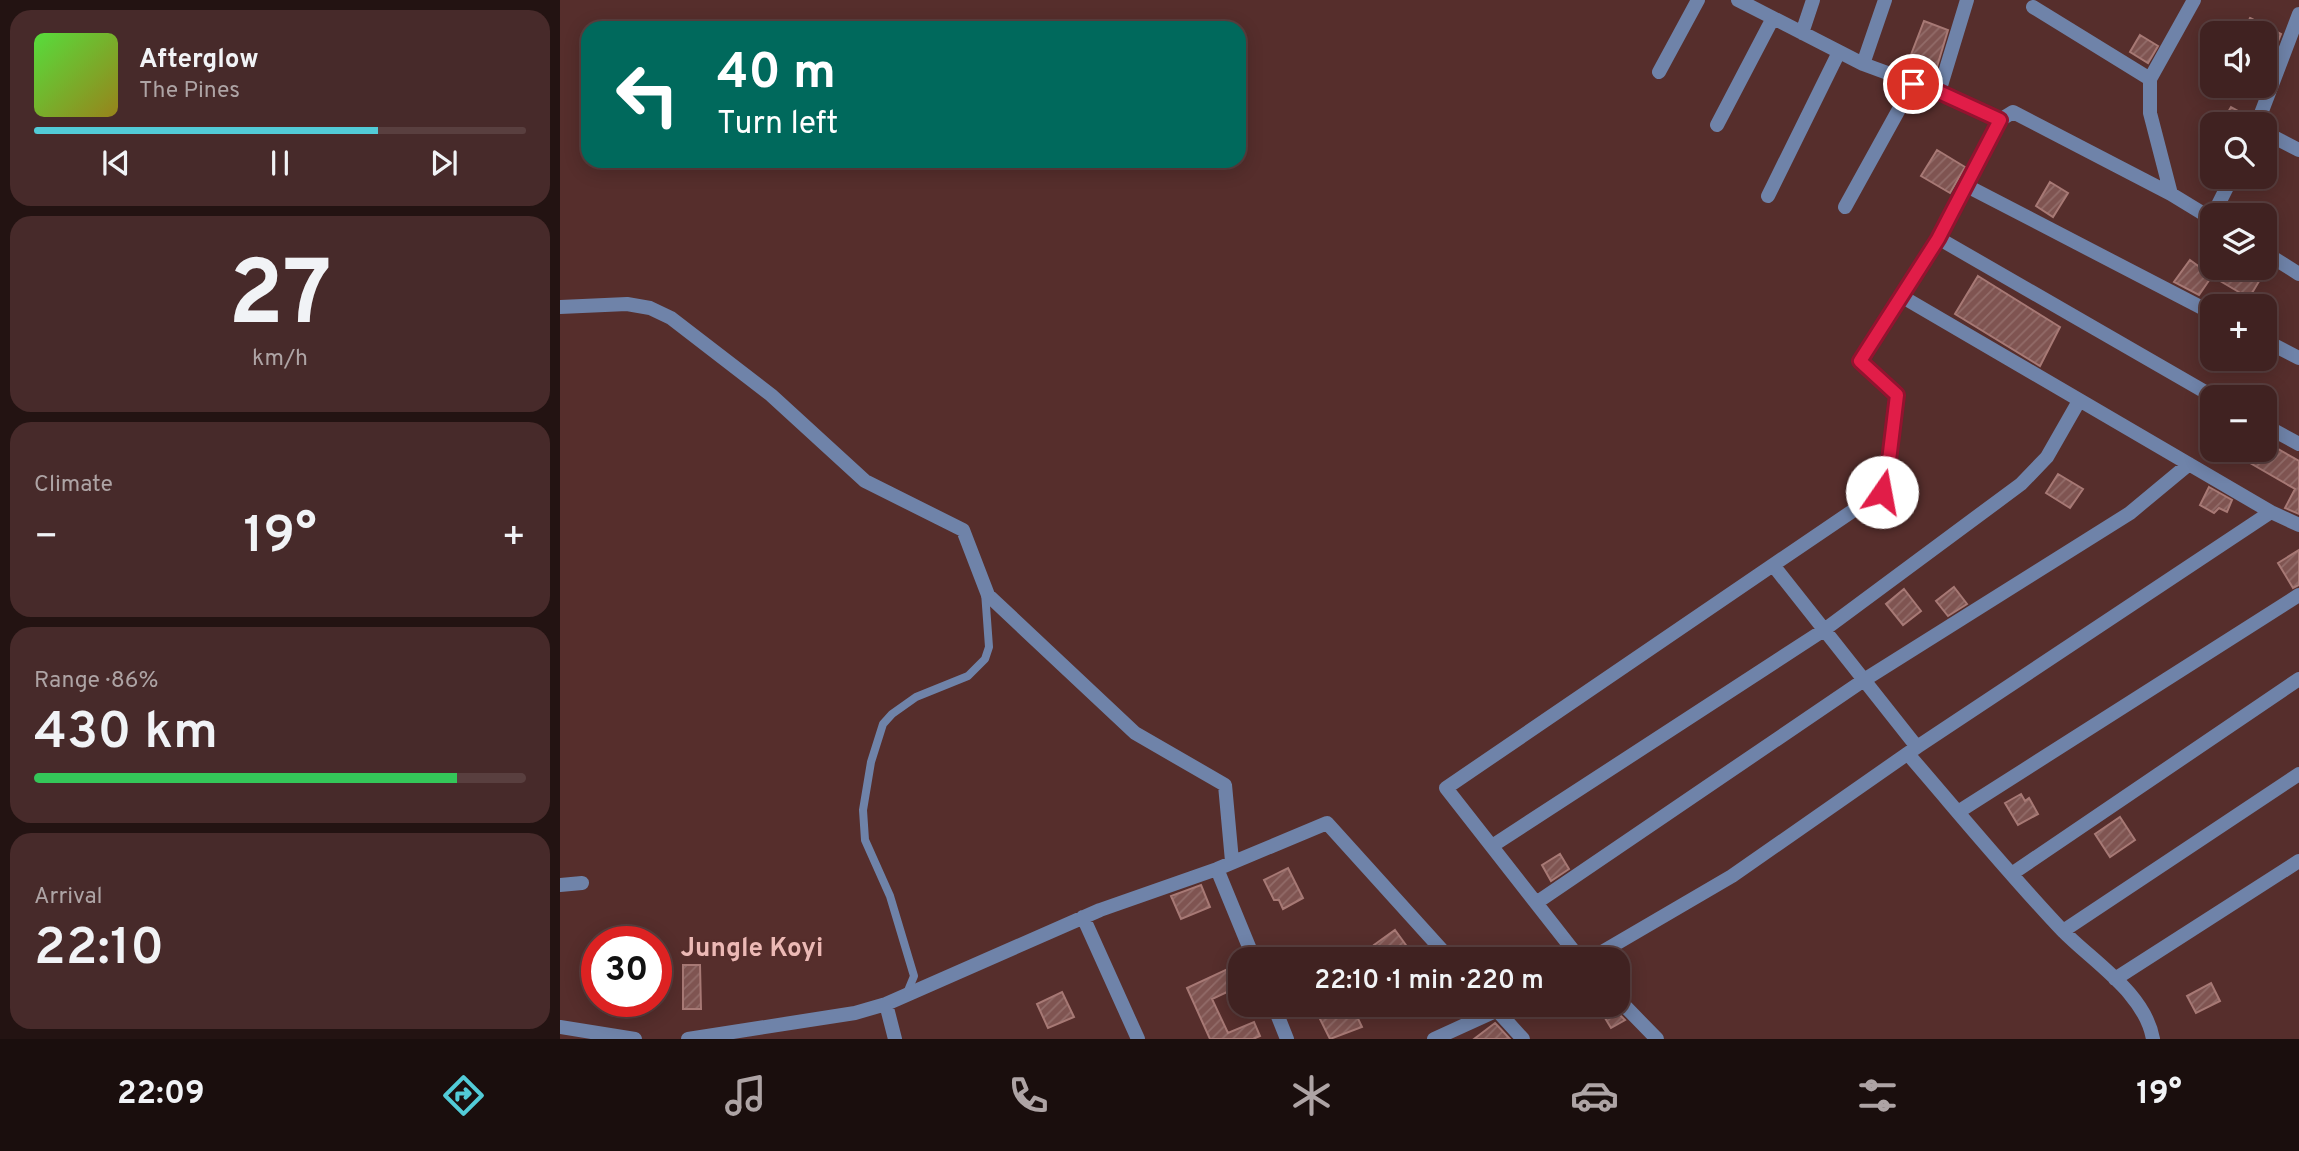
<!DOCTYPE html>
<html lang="en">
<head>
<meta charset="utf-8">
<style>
	body { margin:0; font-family:Overpass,sans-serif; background:#472a2a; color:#f1f3f6; height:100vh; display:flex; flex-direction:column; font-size:26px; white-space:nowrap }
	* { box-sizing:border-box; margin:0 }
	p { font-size:23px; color:#aea4a5 }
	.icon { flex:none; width:38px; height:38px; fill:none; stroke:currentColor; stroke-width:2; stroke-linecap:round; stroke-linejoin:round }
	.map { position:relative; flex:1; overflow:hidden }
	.side { display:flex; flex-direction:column; gap:10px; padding:10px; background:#231312; width:560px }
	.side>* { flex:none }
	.guide { position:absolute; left:21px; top:21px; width:665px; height:147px; border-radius:21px; box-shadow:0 4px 18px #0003,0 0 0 2px #593f3f; background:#00695c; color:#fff; overflow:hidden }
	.buttons { position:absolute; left:1640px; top:21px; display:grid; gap:14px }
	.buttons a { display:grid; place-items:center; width:77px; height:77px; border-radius:14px; background:#402221; box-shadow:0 4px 18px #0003,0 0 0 2px #593f3f; font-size:35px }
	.speed { position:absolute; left:21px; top:926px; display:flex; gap:14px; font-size:35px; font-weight:700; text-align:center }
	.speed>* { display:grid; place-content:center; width:91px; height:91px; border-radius:50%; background:#402221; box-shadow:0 4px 18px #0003,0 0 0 2px #593f3f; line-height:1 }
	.speed .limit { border:10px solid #d22; background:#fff; color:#111 }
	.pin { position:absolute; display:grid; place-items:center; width:60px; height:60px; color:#fff; margin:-30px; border:4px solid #fff; border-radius:50%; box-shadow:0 2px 7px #0007 }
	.me { position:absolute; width:77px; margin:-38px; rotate:12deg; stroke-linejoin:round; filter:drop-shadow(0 0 5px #0008) }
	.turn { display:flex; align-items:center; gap:24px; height:147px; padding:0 21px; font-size:32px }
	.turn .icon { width:91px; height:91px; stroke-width:2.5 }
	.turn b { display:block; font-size:49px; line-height:60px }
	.big { font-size:52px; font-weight:600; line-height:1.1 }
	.side .card { flex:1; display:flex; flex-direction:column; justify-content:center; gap:10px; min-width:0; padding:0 24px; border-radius:21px; background:#472a2a }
	.side .dial { align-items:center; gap:0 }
	.dial b { font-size:91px; line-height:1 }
	.song { display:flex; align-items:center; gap:21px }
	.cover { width:84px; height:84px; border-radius:10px; background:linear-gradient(135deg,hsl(110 70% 55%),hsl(50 70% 35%)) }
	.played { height:7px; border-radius:4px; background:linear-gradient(90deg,#52cbd7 70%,#593f3f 70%) }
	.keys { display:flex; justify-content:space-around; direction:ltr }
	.heat { display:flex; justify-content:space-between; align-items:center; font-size:38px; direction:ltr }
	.charge { height:10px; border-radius:5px; background:linear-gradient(90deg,#34c759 86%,#593f3f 0) }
	.trip { position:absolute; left:668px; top:947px; width:402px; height:70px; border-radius:21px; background:#402221; box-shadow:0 4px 18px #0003,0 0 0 2px #593f3f; font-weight:600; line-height:70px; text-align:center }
	.tabs { display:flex; height:112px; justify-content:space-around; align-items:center; background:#1a0e0d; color:#aea4a5 }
	.tabs .icon { width:49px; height:49px }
	.tabs .selected { color:#52cbd7 }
	.tabs b { font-size:32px; color:#f1f3f6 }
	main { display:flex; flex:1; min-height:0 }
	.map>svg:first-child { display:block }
</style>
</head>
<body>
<main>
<section class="side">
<div class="card">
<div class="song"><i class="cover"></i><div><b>Afterglow</b><p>The Pines</p></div></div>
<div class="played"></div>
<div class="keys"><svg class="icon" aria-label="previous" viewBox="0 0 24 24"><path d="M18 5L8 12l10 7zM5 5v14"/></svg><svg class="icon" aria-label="pause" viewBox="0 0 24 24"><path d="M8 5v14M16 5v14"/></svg><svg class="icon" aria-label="next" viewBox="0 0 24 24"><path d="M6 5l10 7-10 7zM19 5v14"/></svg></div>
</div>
<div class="card dial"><b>27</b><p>km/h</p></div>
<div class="card"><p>Climate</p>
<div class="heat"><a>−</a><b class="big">19°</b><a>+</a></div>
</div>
<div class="card"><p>Range · 86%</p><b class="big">430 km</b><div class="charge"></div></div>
<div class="card"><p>Arrival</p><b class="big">22:10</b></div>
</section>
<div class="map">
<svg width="1739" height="1039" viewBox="0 0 1739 1039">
	<defs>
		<pattern id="building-hatch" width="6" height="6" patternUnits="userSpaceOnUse" patternTransform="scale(1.75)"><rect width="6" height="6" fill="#7f5451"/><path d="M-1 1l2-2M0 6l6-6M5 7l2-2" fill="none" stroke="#926c69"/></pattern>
	</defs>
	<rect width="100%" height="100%" fill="#562e2c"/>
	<!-- building -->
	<path fill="url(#building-hatch)" stroke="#a77975" stroke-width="2" d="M1690,18L1721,34L1704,76V33H1683Z
		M1364,21L1388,30L1376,70L1349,60Z
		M1580,35L1598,46L1588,63L1570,52Z
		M1671,107L1689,117L1688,124H1661Z
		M1377,150L1405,167L1390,193L1361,176Z
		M1490,182L1508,193L1493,217L1476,206Z
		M1630,260L1652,276L1639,295L1614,282Z
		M1661,268H1707L1689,298L1655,278Z
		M1418,276L1500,327L1480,366L1395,314Z
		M1704,441L1739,461V514L1725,508L1735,489L1690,463L1698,450H1704Z
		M1498,474L1523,489L1510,508L1486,493Z
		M1649,487L1672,500L1667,512L1659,508L1654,513L1640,505Z
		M1739,550V585L1733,588L1718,563Z
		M1394,587L1407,604L1388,616L1376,601Z
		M1344,589L1361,611L1343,625L1326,604Z
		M1461,794L1465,801L1469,798L1478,814L1458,825L1445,803Z
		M1560,817L1575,840L1550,857L1535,834Z
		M1000,854L1009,869L991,881L982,865Z
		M728,868L743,898L723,909L719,900H714L704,880Z
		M641,885L650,907L621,919L611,896Z
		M835,930L851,952L842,959H824L814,945Z
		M123,965H140L141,1009H123Z
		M672,967L680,986L652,999L668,1033L694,1022L700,1036L693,1039H650L627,988Z
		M1651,983L1660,1001L1636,1013L1627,996Z
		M502,992L514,1017L488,1028L477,1004Z
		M764,1004H791L802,1027L770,1039L755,1009Z
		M1052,1007L1065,1020L1051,1028L1042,1013Z
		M935,1023L950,1039H914Z"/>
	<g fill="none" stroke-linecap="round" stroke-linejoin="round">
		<!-- lane -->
		<path stroke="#6f83a9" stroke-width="8" d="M347,993L354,976L330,896L305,840L303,810L311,762L323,724L332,714L356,697L408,676L425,659L429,647L425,592"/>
		<!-- street -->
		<path stroke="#6f83a9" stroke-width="14" d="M1178,0L1303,64L1379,92L1440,120L1453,112L1611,194L1652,219
			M1473,7L1590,79
			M1242,33L1253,0
			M1303,64L1325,0
			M1099,72L1138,0
			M1379,92L1407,0
			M1697,124L1739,14
			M1157,125L1213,18
			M1704,132L1739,150
			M1407,186L1652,313
			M1611,194L1590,113V79L1634,0
			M1208,196L1279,52
			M1285,207L1353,84
			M1653,215L1672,177
			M1378,238L1654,397
			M1704,252L1739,274
			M1341,296L1711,512
			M0,307L67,304L90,308L111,318L211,395L305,481L403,530L428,595L575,733L665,785L672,861
			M1704,340L1739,358
			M1704,425L1739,444
			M1213,565L1325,489L1336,392L1300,361L1378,238L1440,120
			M1348,754C1399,813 1449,874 1502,930C1533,962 1585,993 1593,1039
			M1398,812L1739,595
			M932,846L1264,630L1461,484L1487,457L1519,401
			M657,869L694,959
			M1453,873L1739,679
			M0,885L22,883
			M976,903L1304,680L1570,513L1629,464
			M523,917L578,1039
			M1503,931L1739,774
			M1020,959L886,788L1213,565L1357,747
			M1030,959L1172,876L1357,747L1711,512L1739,525
			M1555,979L1739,861
			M1059,1000L1097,1039
			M326,1004L335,1039
			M713,1004L727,1039
			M933,1006L963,1039
			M0,1027L75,1039
			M128,1039L295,1013L326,1004L540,910L657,869L767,823L890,959
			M874,1039L951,1004"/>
	</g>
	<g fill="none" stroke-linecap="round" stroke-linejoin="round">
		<!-- route casing -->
		<g stroke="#92132f" stroke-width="18">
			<path id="route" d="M1322,492L1326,485L1337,395L1300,361L1378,239L1440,120L1379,92L1353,84"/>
		</g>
		<!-- route -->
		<use href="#route" stroke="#e11d48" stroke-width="12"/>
	</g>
	<g text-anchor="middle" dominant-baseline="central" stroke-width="5" stroke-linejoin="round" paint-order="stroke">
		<!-- district labels -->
		<g font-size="26" font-weight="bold" fill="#ecb9b5" stroke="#562e2c">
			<text x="192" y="949">Jungle Koyi</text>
		</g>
	</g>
</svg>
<div class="buttons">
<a><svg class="icon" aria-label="sound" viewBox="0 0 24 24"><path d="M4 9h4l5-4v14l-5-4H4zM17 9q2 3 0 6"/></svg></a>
<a><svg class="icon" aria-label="search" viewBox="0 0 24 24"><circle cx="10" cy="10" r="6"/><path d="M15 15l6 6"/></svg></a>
<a><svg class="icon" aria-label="layers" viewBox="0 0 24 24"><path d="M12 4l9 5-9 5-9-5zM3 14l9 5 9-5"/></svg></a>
<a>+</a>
<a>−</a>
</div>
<div class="speed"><div class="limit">30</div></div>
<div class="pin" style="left:1353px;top:84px;background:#d93025"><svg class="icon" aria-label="arrive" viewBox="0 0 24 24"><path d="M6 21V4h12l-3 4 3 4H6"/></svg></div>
<svg class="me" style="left:1322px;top:492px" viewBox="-20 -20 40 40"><circle r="19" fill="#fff"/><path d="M0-13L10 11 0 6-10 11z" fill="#e11d48"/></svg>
<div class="trip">22:10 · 1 min · 220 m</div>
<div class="guide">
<div class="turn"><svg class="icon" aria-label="left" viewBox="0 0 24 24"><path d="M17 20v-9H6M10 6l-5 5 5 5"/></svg><div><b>40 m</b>Turn left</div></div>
</div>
</div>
</main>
<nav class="tabs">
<b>22:09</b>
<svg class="icon selected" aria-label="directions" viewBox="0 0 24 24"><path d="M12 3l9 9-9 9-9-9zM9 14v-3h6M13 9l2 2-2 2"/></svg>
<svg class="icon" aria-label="music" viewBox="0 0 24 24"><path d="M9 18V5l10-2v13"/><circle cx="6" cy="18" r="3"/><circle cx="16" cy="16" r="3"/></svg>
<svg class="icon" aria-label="phone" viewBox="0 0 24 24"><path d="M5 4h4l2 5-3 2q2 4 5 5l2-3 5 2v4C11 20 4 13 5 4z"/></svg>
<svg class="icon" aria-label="climate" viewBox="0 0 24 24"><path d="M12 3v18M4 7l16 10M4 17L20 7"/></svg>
<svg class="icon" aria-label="car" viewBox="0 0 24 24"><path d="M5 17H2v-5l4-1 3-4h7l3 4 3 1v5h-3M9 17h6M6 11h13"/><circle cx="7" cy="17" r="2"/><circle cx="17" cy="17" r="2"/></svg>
<svg class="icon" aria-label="filters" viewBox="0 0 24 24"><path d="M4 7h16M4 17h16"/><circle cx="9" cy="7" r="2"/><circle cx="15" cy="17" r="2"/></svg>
<b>19°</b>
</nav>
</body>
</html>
